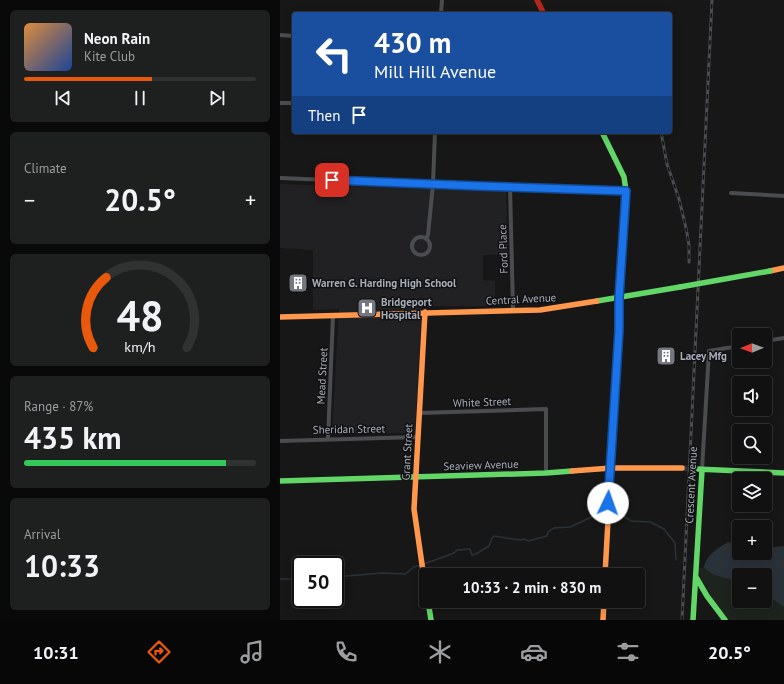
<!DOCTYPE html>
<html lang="en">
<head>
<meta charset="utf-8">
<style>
	body { margin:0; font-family:"PT Sans",sans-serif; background:#1e1f1f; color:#f1f3f6; height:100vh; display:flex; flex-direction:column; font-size:15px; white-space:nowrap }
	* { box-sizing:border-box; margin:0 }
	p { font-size:13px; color:#9c9d9f }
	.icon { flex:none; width:22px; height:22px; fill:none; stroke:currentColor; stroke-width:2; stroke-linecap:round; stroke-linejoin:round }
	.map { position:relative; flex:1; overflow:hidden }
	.panel { display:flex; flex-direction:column; gap:10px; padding:10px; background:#090909; width:280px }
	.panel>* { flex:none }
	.hud { position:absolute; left:12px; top:12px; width:380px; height:122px; border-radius:4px; box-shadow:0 2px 10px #0003,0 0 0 1px #303131; background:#1a4fa0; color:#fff; overflow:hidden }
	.needle { width:26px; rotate:269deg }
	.controls { position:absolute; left:452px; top:328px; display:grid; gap:8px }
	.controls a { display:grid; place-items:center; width:40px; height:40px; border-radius:4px; background:#111; box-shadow:0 2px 10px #0003,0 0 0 1px #303131; font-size:20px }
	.speed { position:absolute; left:12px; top:556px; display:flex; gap:8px; font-size:20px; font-weight:700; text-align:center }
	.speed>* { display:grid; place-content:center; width:52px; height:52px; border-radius:50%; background:#111; box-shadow:0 2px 10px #0003,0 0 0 1px #303131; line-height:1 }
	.speed .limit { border:2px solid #111; border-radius:6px; background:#fff; color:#111 }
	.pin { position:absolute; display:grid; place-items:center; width:34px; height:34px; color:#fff; margin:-17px; border-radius:8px; box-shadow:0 2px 6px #0006 }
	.me { position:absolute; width:44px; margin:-22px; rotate:3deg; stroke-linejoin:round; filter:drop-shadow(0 0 3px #0008) }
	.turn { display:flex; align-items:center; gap:14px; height:84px; padding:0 16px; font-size:18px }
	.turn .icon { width:52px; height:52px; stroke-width:2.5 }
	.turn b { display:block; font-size:28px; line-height:34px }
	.then { display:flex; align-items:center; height:38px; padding:0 16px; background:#0003; gap:8px; font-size:15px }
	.big { font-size:30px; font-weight:700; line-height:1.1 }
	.panel .widget { flex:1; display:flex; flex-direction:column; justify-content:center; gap:6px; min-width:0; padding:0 14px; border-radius:6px; background:#1e1f1f }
	.panel .dial { align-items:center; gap:0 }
	.dial svg { height:104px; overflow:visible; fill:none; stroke:#303131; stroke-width:7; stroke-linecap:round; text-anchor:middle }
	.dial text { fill:#f1f3f6; stroke:none }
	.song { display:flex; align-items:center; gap:12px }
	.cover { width:48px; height:48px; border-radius:6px; background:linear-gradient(135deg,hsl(30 70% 55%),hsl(220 70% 35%)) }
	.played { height:4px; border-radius:2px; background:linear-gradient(90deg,#ea580c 55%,#303131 55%) }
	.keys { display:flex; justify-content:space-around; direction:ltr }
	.heat { display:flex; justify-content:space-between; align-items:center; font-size:22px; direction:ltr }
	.charge { height:6px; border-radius:3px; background:linear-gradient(90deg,#34c759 87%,#303131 0) }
	.trip { position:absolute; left:139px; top:568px; width:226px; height:40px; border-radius:4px; background:#111; box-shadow:0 2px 10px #0003,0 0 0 1px #303131; font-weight:700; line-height:40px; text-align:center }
	.tabs { display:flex; height:64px; justify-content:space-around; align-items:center; background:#070707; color:#9c9d9f }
	.tabs .icon { width:28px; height:28px }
	.tabs .active { color:#ea580c }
	.tabs b { font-size:18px; color:#f1f3f6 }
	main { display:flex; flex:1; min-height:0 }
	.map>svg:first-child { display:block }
</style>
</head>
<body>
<main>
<section class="panel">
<div class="widget">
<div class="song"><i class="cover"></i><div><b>Neon Rain</b><p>Kite Club</p></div></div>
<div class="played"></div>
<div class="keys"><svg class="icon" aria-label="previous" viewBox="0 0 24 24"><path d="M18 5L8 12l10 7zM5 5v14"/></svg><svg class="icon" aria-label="pause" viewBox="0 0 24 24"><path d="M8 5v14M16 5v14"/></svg><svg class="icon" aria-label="next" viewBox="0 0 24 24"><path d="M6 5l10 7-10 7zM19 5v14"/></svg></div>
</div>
<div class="widget"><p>Climate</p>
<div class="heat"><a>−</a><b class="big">20.5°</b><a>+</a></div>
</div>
<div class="widget dial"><svg viewBox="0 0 100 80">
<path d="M14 69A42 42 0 1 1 86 69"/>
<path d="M14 69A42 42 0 0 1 24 15" stroke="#ea580c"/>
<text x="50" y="56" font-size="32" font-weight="700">48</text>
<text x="50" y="72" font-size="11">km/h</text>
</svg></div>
<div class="widget"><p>Range · 87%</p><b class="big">435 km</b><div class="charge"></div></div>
<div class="widget"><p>Arrival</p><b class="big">10:33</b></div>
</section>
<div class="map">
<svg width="504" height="620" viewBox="0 0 504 620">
	<rect width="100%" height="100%" fill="#171717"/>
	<!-- built -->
	<path fill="#212123" d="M0,184L226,191L228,255H203V280L215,281V306H142L135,433H52L59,309L33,310V250L0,248Z"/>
	<!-- green -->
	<path fill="#1d241e" d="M419,567L424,568L434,575L459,582V601H485V594L504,607V620H449C439,608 418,583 419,567Z"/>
	<!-- water -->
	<path fill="#2a3239" d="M448,542L459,545V553H485V548L504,546V607L485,594V575H459V582L434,575L424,568C425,556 438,548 448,542Z"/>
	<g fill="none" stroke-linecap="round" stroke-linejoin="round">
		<!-- stream -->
		<path stroke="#2a3239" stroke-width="1.5" d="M334,513L344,516L351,521L370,522L384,529L395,543L396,560
			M144,564L174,553L177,550L190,549L192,555L196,554L209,546L212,538L214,536L240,540L244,539L248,541L267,536L268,532L274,528L290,527L301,522L309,518L321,513
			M55,577L102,573L125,574L134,567L140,565
			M0,579H21"/>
		<!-- secondary-tunnel -->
		<path stroke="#343537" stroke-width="5.5" stroke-dasharray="5.5 3" stroke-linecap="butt" d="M402,468L416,469"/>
		<!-- street -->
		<path stroke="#4b4c50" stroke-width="4" d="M161,14L162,0
			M0,35L14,36
			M0,103H14
			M0,178L197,186L346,191
			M230,186L233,310
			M451,193L504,196
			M132 246a9 9 0 1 1 18 0a9 9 0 1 1-18 0Z
			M146,239L148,235L153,184L155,132
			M485,341L504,338
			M139,413L266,409V473
			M48,439L53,315
			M0,441L138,437
			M422,470L429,351L459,346"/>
		<!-- fast -->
		<path stroke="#63d668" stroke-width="5.5" d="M322,132L344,177L346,191L339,298V330L333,430
			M317,301L400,287
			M416,469L504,473
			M0,481L266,473L292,471
			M416,577L427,596L445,620
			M148,601L151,620
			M413,620L422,470"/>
		<!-- slow -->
		<path stroke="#ff974d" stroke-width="5.5" d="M490,271L504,268
			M145,312L134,509L146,592
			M0,317L260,310L317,301
			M292,471L331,468H402
			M325,575L333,430
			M323,620L324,601"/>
		<!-- jam -->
		<path stroke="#b3261e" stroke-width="5.5" d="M257,0L264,14"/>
		<!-- rail casing -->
		<g stroke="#4b4c4f" stroke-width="3">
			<path id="rail" d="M381,132L387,164L399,199L406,228L409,245V262
				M402,620L432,0"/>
		</g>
		<!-- rail -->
		<use href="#rail" stroke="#111113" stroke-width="1.5" stroke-dasharray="4.5" stroke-linecap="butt"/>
		<!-- fast-bridge -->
		<path stroke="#63d668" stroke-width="5.5" d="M400,287L490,271"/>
	</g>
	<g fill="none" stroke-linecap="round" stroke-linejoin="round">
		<!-- route casing -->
		<g stroke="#114b97" stroke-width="10">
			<path id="route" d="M52,180L198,186L346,191L339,298V330L328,503"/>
		</g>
		<!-- route -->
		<use href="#route" stroke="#1a73e8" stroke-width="7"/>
	</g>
	<!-- icons -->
	<defs>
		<g id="building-square" transform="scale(1)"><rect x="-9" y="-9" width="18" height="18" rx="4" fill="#757880" stroke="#111113"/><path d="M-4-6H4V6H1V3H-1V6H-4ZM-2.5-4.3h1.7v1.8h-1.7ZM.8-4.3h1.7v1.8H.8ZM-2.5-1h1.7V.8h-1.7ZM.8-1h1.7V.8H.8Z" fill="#fff"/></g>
		<g id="hospital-square" transform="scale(1)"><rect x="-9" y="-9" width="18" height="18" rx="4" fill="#757880" stroke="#111113"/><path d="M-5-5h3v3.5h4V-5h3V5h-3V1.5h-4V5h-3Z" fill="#fff"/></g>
	</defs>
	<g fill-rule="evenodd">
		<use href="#building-square" x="18" y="283"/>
		<use href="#hospital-square" x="87" y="308"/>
		<use href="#building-square" x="386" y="356"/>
	</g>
	<g text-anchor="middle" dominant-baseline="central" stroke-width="3" stroke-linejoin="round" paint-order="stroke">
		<!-- street labels -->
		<g font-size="11" fill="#a8adb8" stroke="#111113">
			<text transform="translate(223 249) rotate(-92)">Ford Place</text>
			<text transform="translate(241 299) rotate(-3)">Central Avenue</text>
			<text transform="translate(42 376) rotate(-87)">Mead Street</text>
			<text transform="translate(202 402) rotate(-2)">White Street</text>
			<text transform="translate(69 429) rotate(-1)">Sheridan Street</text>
			<text transform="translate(127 452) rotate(-87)">Grant Street</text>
			<text transform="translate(201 465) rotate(-2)">Seaview Avenue</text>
			<text transform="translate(411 485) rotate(-87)">Crescent Avenue</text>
		</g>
		<!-- poi labels -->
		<g font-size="11" font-weight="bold" fill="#a8adb8" stroke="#111113" text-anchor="start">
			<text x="32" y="283">Warren G. Harding High School</text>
			<text x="101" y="302">Bridgeport<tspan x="101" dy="13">Hospital</tspan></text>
			<text x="400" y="356">Lacey Mfg</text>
		</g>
	</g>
</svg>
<div class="controls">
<a><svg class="needle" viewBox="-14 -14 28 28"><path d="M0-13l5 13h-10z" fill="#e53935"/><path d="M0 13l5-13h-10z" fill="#9c9d9f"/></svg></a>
<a><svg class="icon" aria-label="sound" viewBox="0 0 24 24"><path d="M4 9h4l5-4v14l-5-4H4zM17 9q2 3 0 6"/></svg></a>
<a><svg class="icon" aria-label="search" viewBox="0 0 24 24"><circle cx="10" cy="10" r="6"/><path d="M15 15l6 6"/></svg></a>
<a><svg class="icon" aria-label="layers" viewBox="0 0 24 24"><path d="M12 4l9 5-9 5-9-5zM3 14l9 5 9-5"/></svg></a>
<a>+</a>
<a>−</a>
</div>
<div class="speed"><div class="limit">50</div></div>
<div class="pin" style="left:52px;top:180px;background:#d93025"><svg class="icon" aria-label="arrive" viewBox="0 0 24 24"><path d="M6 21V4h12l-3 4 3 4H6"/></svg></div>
<svg class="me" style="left:328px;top:503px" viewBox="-20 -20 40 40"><circle r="19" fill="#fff"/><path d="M0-13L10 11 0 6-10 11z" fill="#1a73e8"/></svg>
<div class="trip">10:33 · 2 min · 830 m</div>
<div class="hud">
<div class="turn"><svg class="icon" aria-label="left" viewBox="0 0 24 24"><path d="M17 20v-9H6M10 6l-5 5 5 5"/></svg><div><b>430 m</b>Mill Hill Avenue</div></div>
<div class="then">Then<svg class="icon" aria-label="arrive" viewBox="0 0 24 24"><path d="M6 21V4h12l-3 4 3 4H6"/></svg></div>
</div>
</div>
</main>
<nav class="tabs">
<b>10:31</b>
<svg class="icon active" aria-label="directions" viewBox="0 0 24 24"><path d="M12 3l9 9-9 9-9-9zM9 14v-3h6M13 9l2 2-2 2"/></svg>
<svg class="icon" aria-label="music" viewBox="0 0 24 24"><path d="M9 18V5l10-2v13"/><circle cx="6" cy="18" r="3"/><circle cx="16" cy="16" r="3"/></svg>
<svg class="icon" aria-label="phone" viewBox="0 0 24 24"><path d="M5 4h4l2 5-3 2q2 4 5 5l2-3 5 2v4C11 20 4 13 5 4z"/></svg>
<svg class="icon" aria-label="climate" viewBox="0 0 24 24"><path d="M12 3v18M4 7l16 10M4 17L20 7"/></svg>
<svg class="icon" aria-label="car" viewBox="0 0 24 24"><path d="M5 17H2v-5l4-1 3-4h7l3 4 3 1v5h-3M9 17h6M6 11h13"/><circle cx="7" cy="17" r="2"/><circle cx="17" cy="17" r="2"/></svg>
<svg class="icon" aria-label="filters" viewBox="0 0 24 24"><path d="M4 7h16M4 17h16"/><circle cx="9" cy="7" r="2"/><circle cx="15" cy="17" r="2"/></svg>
<b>20.5°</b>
</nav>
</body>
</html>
